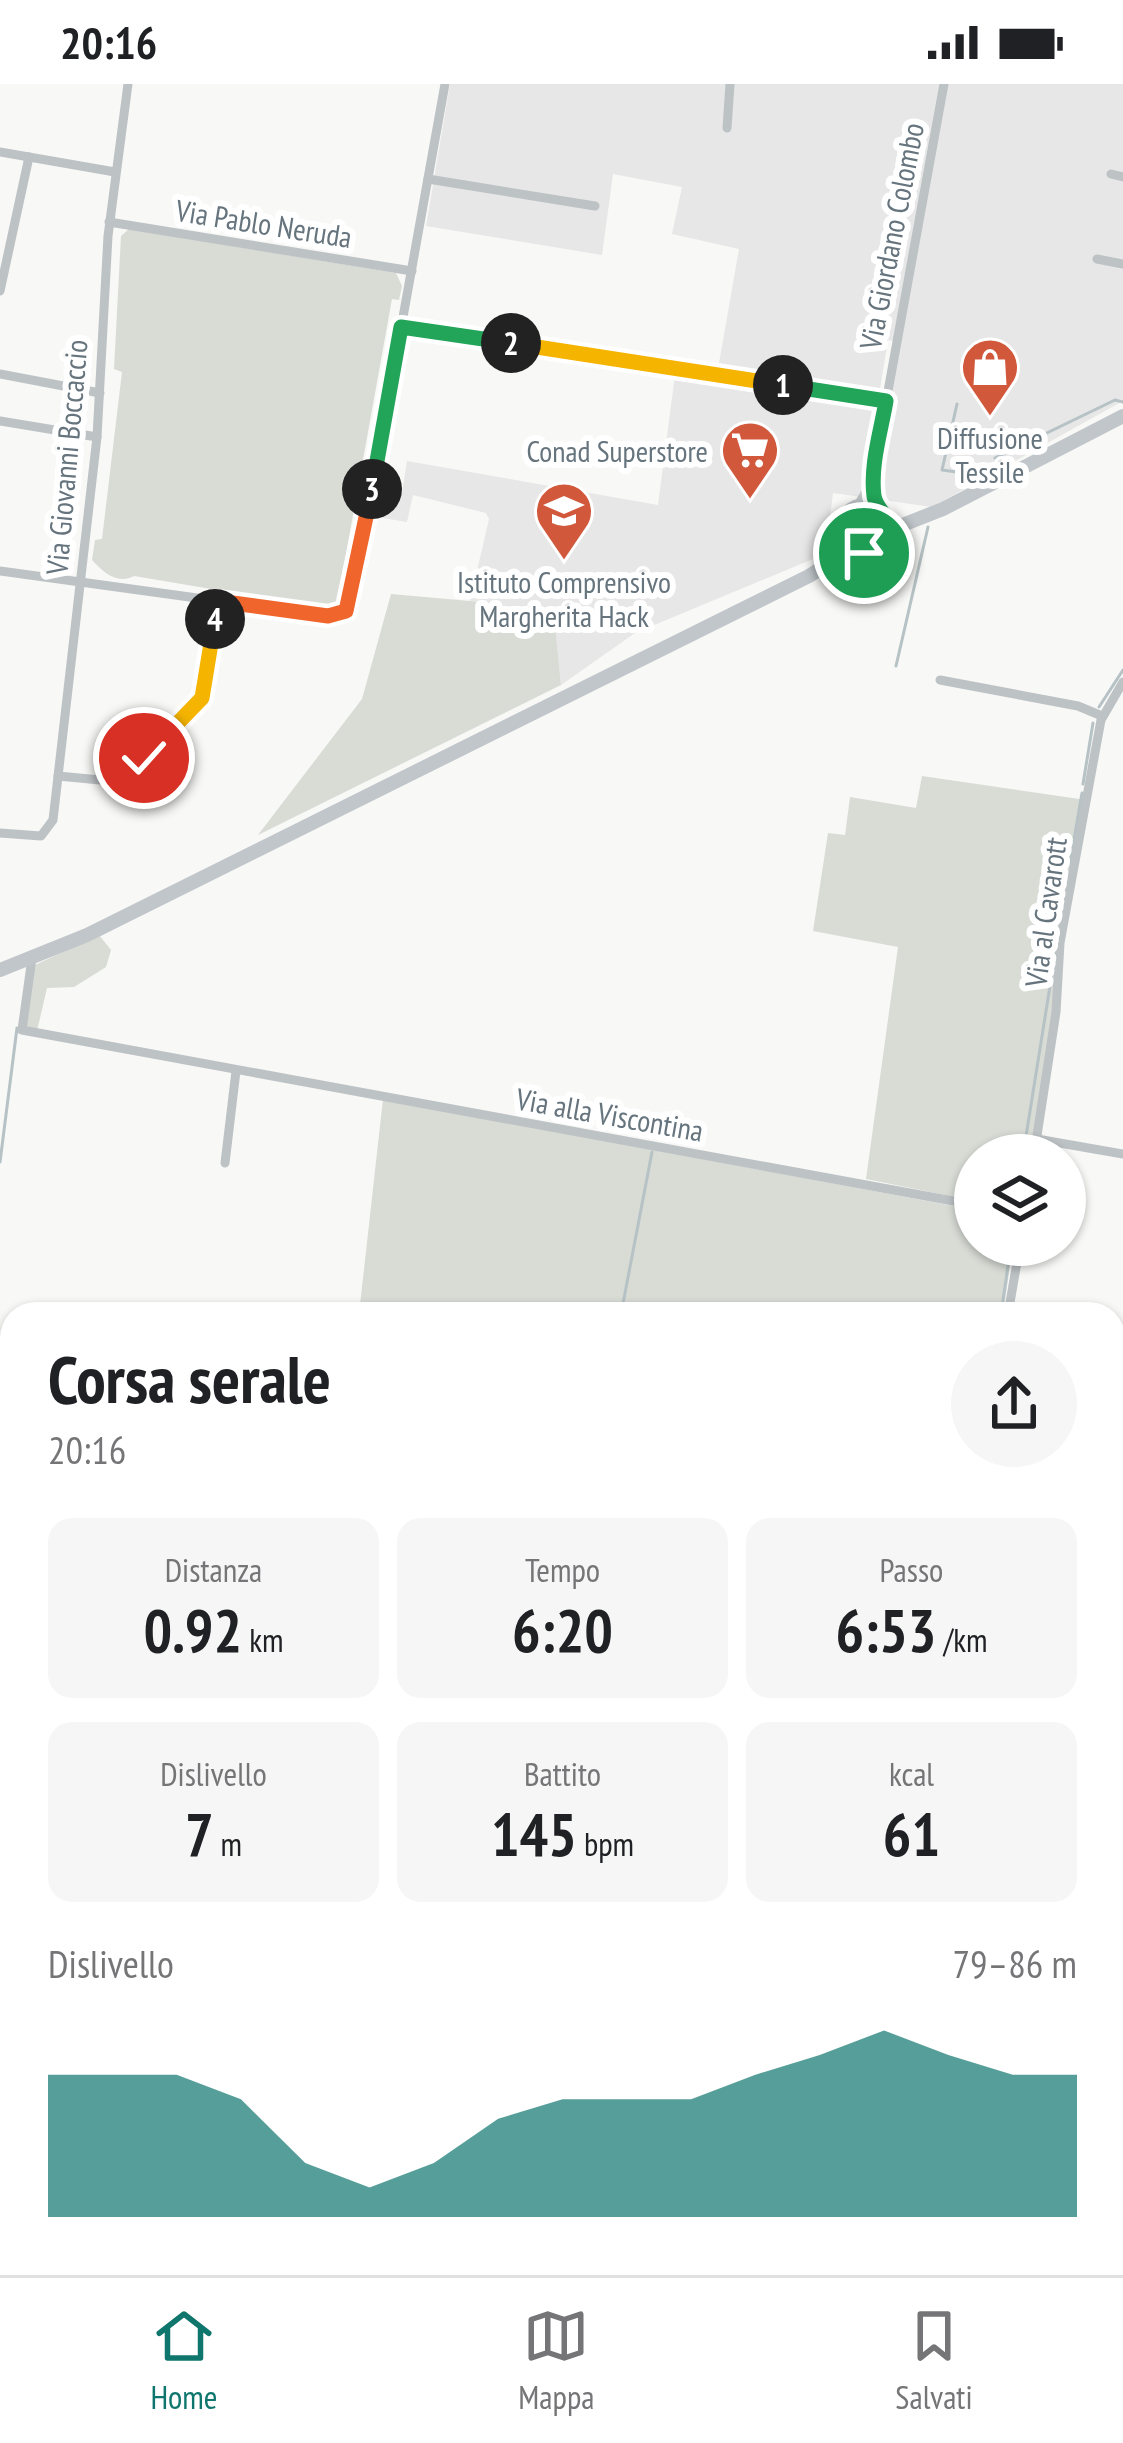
<!DOCTYPE html>
<html lang="it">
<meta charset="utf-8">
<style>
:root{--surface:#fff;--page:#f6f6f6;--text:#202124;--muted:#757577;--line:#e0e0e0;--accent:#0f766e}
body{margin:0;font-family:"PT Sans Narrow",sans-serif;background:var(--page);color:var(--text);height:100vh;display:flex;flex-direction:column;font-size:45px;white-space:nowrap}
*{box-sizing:border-box;margin:0}
p{font-size:39px;color:var(--muted)}
.icon{flex:none;width:66px;height:66px;fill:none;stroke:currentColor;stroke-width:2;stroke-linecap:round;stroke-linejoin:round}
.map{position:relative;flex:1;overflow:hidden}
.drawer{position:absolute;left:0px;top:1218px;width:1125px;height:975px;display:flex;flex-direction:column;background:var(--surface);border-radius:36px 36px 0 0;box-shadow:0 3px 9px #0004}
.drawer>*{flex:none}
.fabs{position:absolute;left:954px;top:1050px;display:grid;gap:24px}
.fabs a{display:grid;place-items:center;width:132px;height:132px;border-radius:50%;background:var(--surface);box-shadow:0 3px 9px #0004;font-size:60px}
.pin{position:absolute;display:grid;place-items:center;width:102px;height:102px;color:#fff;margin:-51px;border:6px solid #fff;border-radius:50%;box-shadow:0 3px 12px #0007}
.km{position:absolute;width:60px;height:60px;margin:-30px;border-radius:50%;background:#222;color:#fff;font-size:33px;line-height:60px;text-align:center}
.round{display:grid;place-items:center;flex:none;width:126px;height:126px;border-radius:63px;background:var(--page)}
.head{display:flex;align-items:center;justify-content:space-between;height:204px;padding:0 48px}
h1{font-size:66px;font-weight:800;line-height:90px}
.metrics{display:grid;grid-template-columns:repeat(3,1fr);gap:18px;height:204px;padding:12px 48px}
.metrics div{display:grid;align-content:center;border-radius:24px;background:var(--page);text-align:center}
.metrics b{font-size:60px;font-weight:800}
.metrics small{font-size:33px;font-weight:400}
.metrics p{font-size:33px}
.chart{height:336px;padding:24px 48px}
.chart p{display:flex;justify-content:space-between}
.chart svg{width:100%;height:216px;margin-top:12px;fill:var(--accent);opacity:.7}
.status{display:flex;justify-content:space-between;align-items:center;height:84px;padding:0 60px;background:var(--surface);direction:ltr}
.status svg{height:33px;fill:currentColor}
.tab-bar{display:flex;justify-content:space-around;align-items:center;height:168px;border-top:3px solid var(--line);background:var(--surface);font-size:33px;color:var(--muted)}
.tab-bar a{display:grid;justify-items:center;gap:6px}
.tab-bar .selected{color:var(--accent)}
.map>svg:first-child{display:block}
</style>
<div class="status"><b>20:16</b><svg viewBox="0 0 49 12"><path d="M0 12V9h3v3zM5 12V6h3v6zM10 12V3h3v9zM15 12V0h3v12zM26 1h20v11H26zM47 4h2v5h-2z"/></svg></div>
<div class="map">
<svg width="1123" height="2191" viewBox="0 0 1123 2191">
<rect width="100%" height="100%" fill="#f8f8f6"/>
<polygon fill="#e6e7e6" points="450,0 1123,0 1123,317 932,423 833,409 825,470 635,549 561,601 554,532 470,517 489,435 486,429 413,411 407,438 383,434 386,421 402,409 407,377 658,421 675,291 890,324 900,258 888,256 879,311 718,285 739,165 672,150 682,103 613,90 602,171 426,142"/>
<g fill="#d8dcd5">
<path d="M129,145l267,44 6,13 -3,14 -7,-1 -50,277 8,2 -4,20 -16,11 -196,-33c-17,9 -31,-4 -42,-16l3,-20 7,-1 20,-167 -8,-3 7,-133z"/>
<polygon points="391,510 470,517 554,531 561,601 258,751 362,615"/>
<polygon points="922,692 1086,716 1030,1071 975,1071 975,1117 866,1095 898,863 813,847 828,749 845,751 850,713 916,724"/>
<polygon points="99,851 111,866 106,883 74,903 47,904 37,947 23,945 35,881"/>
<polygon points="383,1015 975,1126 975,1161 1013,1161 1003,1230 359,1230"/>
<polygon points="1123,1706 1123,2174 1113,2174 1113,1708"/>
</g>
<g fill="none" stroke-linecap="round" stroke-linejoin="round">
<g stroke="#b6c2c5" stroke-width="3">
<polyline points="957,320 942,386 964,389"/>
<polyline points="995,374 1115,316 1123,318"/>
<polyline points="973,385 983,380"/>
<polyline points="896,582 928,443"/>
<polyline points="1099,623 1123,586"/>
<polyline points="1083,700 1093,639"/>
<polyline points="1070,779 1082,709"/>
<polyline points="1023,1071 1054,877"/>
<polyline points="0,1078 17,944"/>
<polyline points="621,1230 652,1068"/>
<polyline points="1001,1230 1011,1161"/>
<polyline points="1113,1467 1123,1468"/>
<polyline points="0,2054 12,2053"/>
<polyline points="1113,2083 1123,2083"/>
<polyline points="173,2191 173,2181"/>
<polyline points="595,2191 595,2181"/>
</g>
<g stroke="#bdc2c5" stroke-width="9">
<polyline points="727,44 730,0"/>
<polyline points="0,68 115,88"/>
<polyline points="1111,90 1123,93"/>
<polyline points="428,95 595,122"/>
<polyline points="109,138 412,187"/>
<polyline points="1097,175 1123,180"/>
<polyline points="0,207 29,73"/>
<polyline points="402,243 885,317"/>
<polyline points="0,290 100,309"/>
<polyline points="0,337 97,353"/>
<polyline points="858,421 870,401"/>
<polyline points="877,424 876,373 944,0"/>
<polyline points="0,487 328,532 346,527 365,444 445,0"/>
<polyline points="940,596 1078,622 1102,632"/>
<polyline points="58,692 100,696 144,674 202,614 218,517"/>
<polyline points="0,749 41,752 53,736 97,353 108,152 128,0"/>
<polyline points="32,874 22,946 975,1121"/>
<polyline points="1037,1055 1123,1070"/>
<polyline points="1034,1071 1056,928 1060,859 1101,636 1123,598"/>
<polyline points="225,1079 236,987"/>
<polyline points="1008,1230 1020,1161"/>
<polyline points="1113,1266 1123,1268"/>
<polyline points="1113,1702 1123,1700"/>
<polyline points="722,2181 723,2191"/>
<polyline points="977,2191 979,2181"/>
</g>
<g stroke="#c0c6ca" stroke-width="14">
<circle cx="865" cy="445" r="24"/>
<polyline points="886,455 900,442 943,425 1123,332"/>
<polyline points="0,886 87,851 809,492 837,474 857,468"/>
</g>
</g>
<g fill="none" stroke-linecap="round" stroke-linejoin="round">
<g stroke="#fff" stroke-width="24">
<path id="split-1" d="M783,301l103,16c-5,30 -16,64 -12,95 2,13 15,19 15,33 -1,16 -12,22 -25,24"/>
</g>
<g stroke="#fff" stroke-width="24">
<polyline id="split-2" points="511,259 783,301"/>
</g>
<g stroke="#fff" stroke-width="24">
<polyline id="split-3" points="372,405 401,243 511,259"/>
</g>
<g stroke="#fff" stroke-width="24">
<polyline id="split-4" points="215,535 218,517 328,532 346,527 372,405"/>
</g>
<g stroke="#fff" stroke-width="24">
<polyline id="split-5" points="144,674 202,614 215,535"/>
</g>
<use href="#split-1" stroke="#22a559" stroke-width="15"/>
<use href="#split-2" stroke="#f5b400" stroke-width="15"/>
<use href="#split-3" stroke="#22a559" stroke-width="15"/>
<use href="#split-4" stroke="#f0652b" stroke-width="15"/>
<use href="#split-5" stroke="#f5b400" stroke-width="15"/>
</g>
<defs>
<g id="shop-pin" transform="scale(3)"><path d="M0 17L-7.5 6A9.5 9.5 0 1 1 7.5 6Z" fill="#d2583c" stroke="#fff"/><path d="M-5-2.5h2.3a2.7 3.5 0 0 1 5.4 0H5L5.5 6h-11ZM-1.5-2.5h3a1.5 2.3 0 0 0-3 0Z" fill="#fff"/></g>
<g id="supermarket-pin" transform="scale(3)"><path d="M0 17L-7.5 6A9.5 9.5 0 1 1 7.5 6Z" fill="#d2583c" stroke="#fff"/><path d="M-6-5.5h2.5l.6 2H6L4.5 2H-2.5L-4.4-4H-6ZM-1.5 3.2a1.3 1.3 0 1 0 .1 0ZM3 3.2a1.3 1.3 0 1 0 .1 0Z" fill="#fff"/></g>
<g id="school-pin" transform="scale(3)"><path d="M0 17L-7.5 6A9.5 9.5 0 1 1 7.5 6Z" fill="#d2583c" stroke="#fff"/><path d="M0-5L7-2L0 1L-7-2ZM-4 1L0 2.5L4 1V4Q0 6-4 4Z" fill="#fff"/></g>
</defs>
<g fill-rule="evenodd">
<use href="#shop-pin" x="990" y="283"/>
<use href="#supermarket-pin" x="750" y="366"/>
<use href="#school-pin" x="564" y="427"/>
</g>
<g text-anchor="middle" dominant-baseline="central" stroke-width="12" stroke-linejoin="round" paint-order="stroke">
<g font-size="30" fill="#66747e" stroke="#fff">
<text transform="translate(264 139) rotate(9)">Via Pablo Neruda</text>
<text transform="translate(891 152) rotate(-79)">Via Giordano Colombo</text>
<text transform="translate(66 373) rotate(-85)">Via Giovanni Boccaccio</text>
<text transform="translate(1045 828) rotate(-82)">Via al Cavarott</text>
<text transform="translate(610 1030) rotate(10)">Via alla Viscontina</text>
</g>
<g font-size="30" fill="#66747e" stroke="#fff">
<text x="990" y="353">Diffusione<tspan x="990" dy="34">Tessile</tspan></text>
<text x="708" y="366" text-anchor="end">Conad Superstore</text>
<text x="564" y="497">Istituto Comprensivo<tspan x="564" dy="34">Margherita Hack</tspan></text>
</g>
</g>
</svg>
<div class="fabs">
<a><svg class="icon" aria-label="layers" viewBox="0 0 24 24"><path d="M12 4l9 5-9 5-9-5zM3 14l9 5 9-5"/></svg></a>
</div>
<div class="pin" style="left:864px;top:469px;background:#1e9e55"><svg class="icon" aria-label="arrive" viewBox="0 0 24 24"><path d="M6 21V4h12l-3 4 3 4H6"/></svg></div>
<div class="pin" style="left:144px;top:674px;background:#d93025"><svg class="icon" aria-label="check" viewBox="0 0 24 24"><path d="M5 12l5 5 9-10"/></svg></div>
<b class="km" style="left:783px;top:301px">1</b>
<b class="km" style="left:511px;top:259px">2</b>
<b class="km" style="left:372px;top:405px">3</b>
<b class="km" style="left:215px;top:535px">4</b>
<section class="drawer">
<div class="head"><div><h1>Corsa serale</h1><p>20:16</p></div><a class="round"><svg class="icon" aria-label="share" viewBox="0 0 24 24"><path d="M12 15V3M7 8l5-5 5 5M5 13v7h14v-7"/></svg></a></div>
<div class="metrics">
<div><p>Distanza</p><b>0.92<small> km</small></b></div>
<div><p>Tempo</p><b>6:20</b></div>
<div><p>Passo</p><b>6:53<small> /km</small></b></div>
</div>
<div class="metrics">
<div><p>Dislivello</p><b>7<small> m</small></b></div>
<div><p>Battito</p><b>145<small> bpm</small></b></div>
<div><p>kcal</p><b>61</b></div>
</div>
<div class="chart"><p><span>Dislivello</span>79–86 m</p>
<svg viewBox="0 0 160 44" preserveAspectRatio="none"><path d="M0 44V15L10 15L20 15L30 20L40 33L50 38L60 33L70 24L80 20L90 20L100 20L110 15L120 11L130 6L140 11L150 15L160 15V44z"/></svg>
</div>
</section>
</div>
<nav class="tab-bar">
<a class="selected"><svg class="icon" aria-label="home" viewBox="0 0 24 24"><path d="M3 11l9-7 9 7M6 9v11h12V9"/></svg>Home</a>
<a><svg class="icon" aria-label="map" viewBox="0 0 24 24"><path d="M3 6l6-2 6 2 6-2v14l-6 2-6-2-6 2zM9 4v14M15 6v14"/></svg>Mappa</a>
<a><svg class="icon" aria-label="saved" viewBox="0 0 24 24"><path d="M7 4h10v16l-5-4-5 4z"/></svg>Salvati</a>
</nav>
